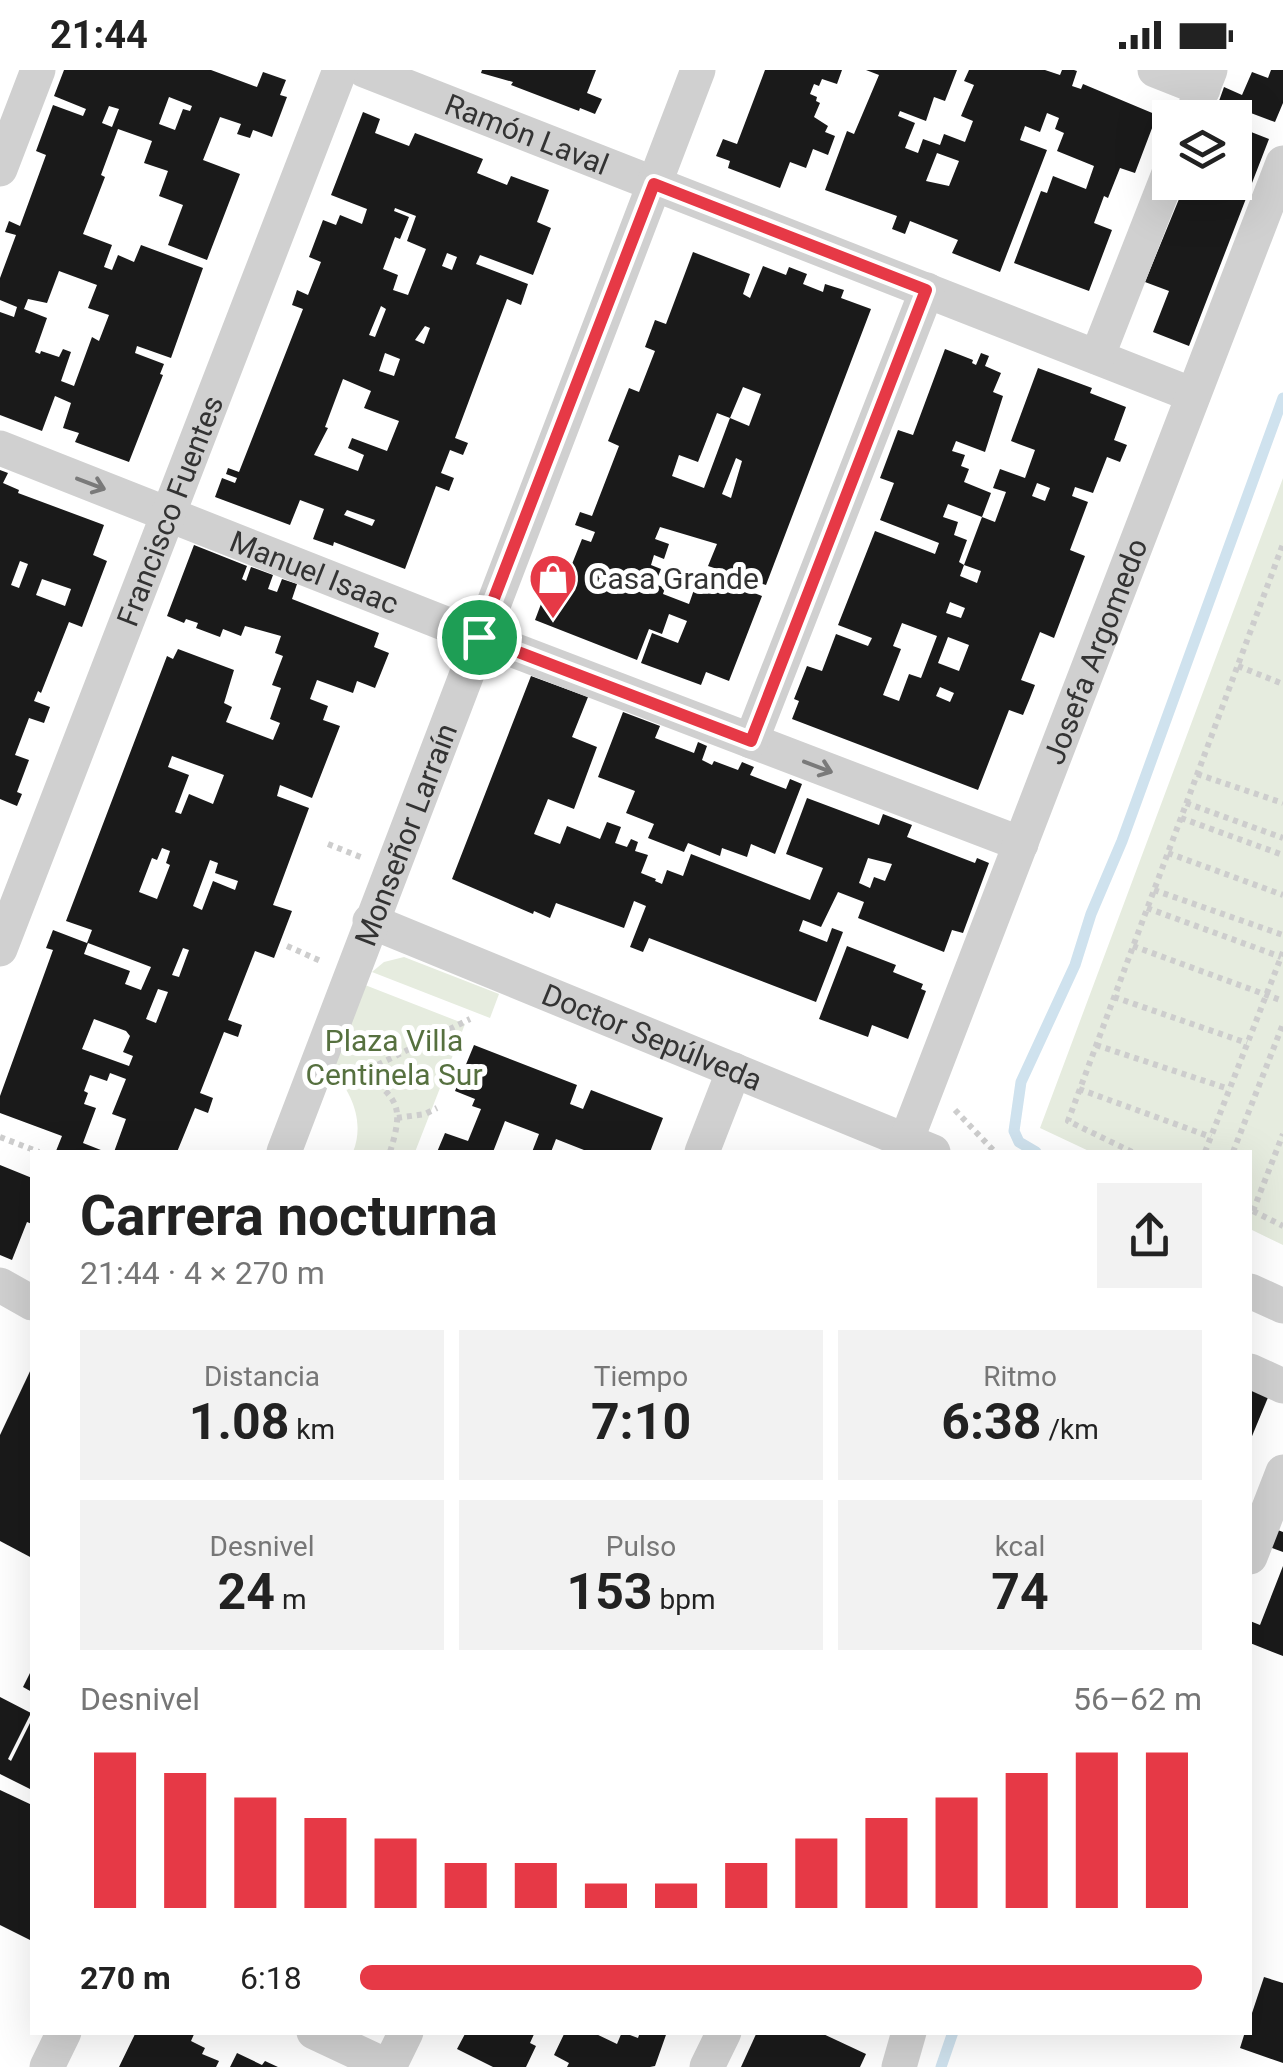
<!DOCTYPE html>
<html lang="es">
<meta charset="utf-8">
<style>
:root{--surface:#fff;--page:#f2f2f2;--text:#222;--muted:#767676;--accent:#e63946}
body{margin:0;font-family:Roboto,sans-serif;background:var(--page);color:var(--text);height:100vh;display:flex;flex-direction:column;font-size:38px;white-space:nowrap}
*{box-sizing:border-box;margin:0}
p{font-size:32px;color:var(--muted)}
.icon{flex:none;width:55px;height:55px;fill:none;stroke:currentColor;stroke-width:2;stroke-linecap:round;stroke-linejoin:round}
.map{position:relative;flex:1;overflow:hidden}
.panel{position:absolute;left:30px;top:1080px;width:1222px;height:885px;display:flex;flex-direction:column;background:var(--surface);border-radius:0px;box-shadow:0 10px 40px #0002}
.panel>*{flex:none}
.fabs{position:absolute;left:1152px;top:30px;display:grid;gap:20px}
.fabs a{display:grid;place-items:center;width:100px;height:100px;border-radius:0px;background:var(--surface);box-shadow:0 10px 40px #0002;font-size:50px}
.pin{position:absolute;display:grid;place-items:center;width:85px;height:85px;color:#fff;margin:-42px;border:5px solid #fff;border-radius:50%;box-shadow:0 2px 10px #0007}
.round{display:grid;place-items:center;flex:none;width:105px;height:105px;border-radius:0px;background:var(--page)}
.summary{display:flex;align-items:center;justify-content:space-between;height:170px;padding:0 50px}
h1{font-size:55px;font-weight:700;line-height:75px}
.figures{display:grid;grid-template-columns:repeat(3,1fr);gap:15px;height:170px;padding:10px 50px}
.figures div{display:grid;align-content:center;border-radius:0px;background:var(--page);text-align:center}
.figures b{font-size:50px;font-weight:700}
.figures small{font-size:28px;font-weight:400}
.figures p{font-size:28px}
.chart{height:280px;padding:20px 50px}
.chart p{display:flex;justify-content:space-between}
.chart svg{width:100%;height:180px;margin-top:10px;stroke:var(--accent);stroke-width:6}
ul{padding:0 50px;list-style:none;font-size:32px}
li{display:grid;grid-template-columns:160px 120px 1fr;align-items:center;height:75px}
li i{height:25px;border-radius:12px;background:var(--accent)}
.status{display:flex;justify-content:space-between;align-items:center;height:70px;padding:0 50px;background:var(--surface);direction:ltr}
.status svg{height:28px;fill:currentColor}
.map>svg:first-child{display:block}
</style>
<div class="status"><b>21:44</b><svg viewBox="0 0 49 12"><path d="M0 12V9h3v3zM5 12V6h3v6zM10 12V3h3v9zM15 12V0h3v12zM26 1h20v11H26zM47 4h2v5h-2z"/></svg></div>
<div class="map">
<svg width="1283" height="1997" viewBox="0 0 1283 1997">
<rect width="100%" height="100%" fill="#fff"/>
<g fill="#e6ecdf">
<polygon points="1283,408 1283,1175 1250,1159 1250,1082 1091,1082 1040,1058"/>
<polygon points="404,887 499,924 490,948 372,902 384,892"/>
<path d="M365,915l100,39 -50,128h-62c12,-30 -1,-60 -22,-83z"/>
</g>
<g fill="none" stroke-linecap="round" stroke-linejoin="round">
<g stroke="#cfe2ee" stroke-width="11">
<polyline points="1036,1082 1019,1072 1014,1061 1021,1012 1075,895 1091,844 1122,771 1283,328"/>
<polyline points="941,1997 953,1962"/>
</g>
</g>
<g fill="#1a1a1a" fill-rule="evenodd">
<path d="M64,0h147l46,17 6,-15 23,8 -6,15 7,2 -15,40 -19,-7 -3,8 -13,-4 4,-10 -21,-7 -17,43 37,14 -33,86 -39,-15 15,-40 -24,-9 9,-25 -24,-8 8,-22 -34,-12 -17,46 4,2 -22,57 29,11 -8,22 8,3 6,-15 16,7 7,-17 62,23 -32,90 -34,-12 -2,7 29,11 -4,10 3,1 -34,87 -54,-20 4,-9 -16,-5 8,-25 -16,-7 -13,35 -42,-16v-103l14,5 3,-10 -17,-7v-22l16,-43 -11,-3 4,-11 11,5 26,-71 -10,-4 17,-46 30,11 3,-7 -32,-13zM169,27l23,9 -2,5 -7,-2 -8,21 -16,-6zM109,36l10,3 -7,18 -10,-4zM59,201l38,14 -9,23 21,7 -10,26 -7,-4 -18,49 -13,-5 10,-29 -8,-3 -4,8 -18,-6 -1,3 -5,-2 12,-34 -23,-9 4,-10 19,4z"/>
<polygon points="482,0 596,0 587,23 602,29 595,44 580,38 579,41 511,15 513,12 481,3"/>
<polygon points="765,0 842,0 837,14 822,9 819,16 814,14 810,24 817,27 816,31 820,33 814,47 828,56 825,62 835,66 828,85 813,79 806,98 790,92 780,118 728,98 730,91 716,86 723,69 737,74"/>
<path d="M866,0h91l-12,31 -11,-4 -8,24 -26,-10 -2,5 17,7 -10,25 13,5 5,-14 17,6 4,-11 21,8 8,-21 -12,-5 13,-31 -10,-4 5,-11h76l15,5 2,-5h12l3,1 -5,15 9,3 2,-5 74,31 -22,58 -15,-5 -12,30 -4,-2 -10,27 18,7 -23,61 -75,-28 27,-72 6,2 6,-17 33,13 8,-23 -37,-15 7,-18 -9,-4 4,-11 -12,-5 -7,19 -15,-6 -5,14 27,10 -47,122 -48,-19 6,-13 -48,-19 -5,13 -13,-5 5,-13 -72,-26 22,-59 7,3 25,-59zM937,83l22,8 -10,25 -23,-5z"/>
<polygon points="1271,0 1283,0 1283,33 1275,52 1219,31 1224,17 1242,25 1252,2 1268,8"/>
<path d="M363,42l17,7 -5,14 34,13 6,-13 68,26 -6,14 30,12 4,-9 38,14 -12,32 14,6 -18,47 -53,-20 -4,9 52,20 -7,21 -14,-6 -52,139 13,5 -5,12 -13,-5 -9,23 13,5 -5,13 -13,-5 -31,83 -71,-27 -1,4 -20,-7 11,-30 -24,-9 -10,25 -75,-28 7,-19 13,5 2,-5 -11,-4 2,-6 11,4 64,-163 -11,-4 5,-15 11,5 13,-33 -12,-5 14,-37 13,5 4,-10 22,9 5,-15 -36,-14zM395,138l21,8 -9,25 19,8 -18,46 -15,-5 5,-15 -15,-6 12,-32 5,2 9,-22 -15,-6zM447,183l10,4 -5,13 -10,-4zM381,236l5,3 -11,28 -6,-2zM425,256l5,2 -6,16 -9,-4zM385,283l15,6 -6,17 -15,-5zM343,309l28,12 -7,17 35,13 -12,30 -35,-13 -4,10 16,7 -6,16 -44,-16 14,-27 -3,-1zM347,440l28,10 -3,6 -28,-11z"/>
<polygon points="1246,60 1269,69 1189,276 1153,262 1169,221 1145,212 1186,112 1235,112 1235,81 1238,82"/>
<path d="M693,182l57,22 -7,20 7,4 13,-32 23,9 3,-8 18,7 -4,10 20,8 2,-8 19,6 -3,8 30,11 -105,276 -58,-19 9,-22 -57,-17 -5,12 14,5 -5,15 -10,-4 -3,10 10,4 -6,15 10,4 -2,6 26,10 8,-23 23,8 3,-8 39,15 -33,85 -23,-9 -5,13 -60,-22 11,-30 26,10 9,-22 -18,-7 -7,20 -13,-5 -12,31 -102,-40 6,-16 13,5 28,-70 9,3 4,-10 -20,-7 5,-13 12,4 27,-70 -11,-5 21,-53 10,4 16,-41 -10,-4 10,-27 11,4zM743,317l18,7 -12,32 -19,-8 -26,70 -32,-12 7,-21 19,7 19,-49 13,5zM736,388l6,3 -11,37 -9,-4z"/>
<path d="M945,279l28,11 -1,3 4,2 5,-12 8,3 -4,10 16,7 -8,19 10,4 -18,56 -29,-11 -4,10 13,4 -4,11 8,3 -5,13 27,11 -9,24 -34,-13 -5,13 15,5 -4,13 13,5 -8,22 5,3 18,-48 13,5 11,-30 -13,-4 7,-19 25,9 10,-28 -24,-9 27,-73 54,20 -2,5 36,14 -12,33 13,5 -7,17 -13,-5 -14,36 -18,-6 -3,9 16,6 -18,48 15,6 -31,82 -14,-6 -19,48 14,5 -5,13 -7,17 -14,-5 -31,80 -186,-71 7,-18 -5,-2 13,-33 15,5 14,-37 32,12 4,-8 -34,-13 37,-94 60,23 4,-11 -59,-23 14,-37 -14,-5 18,-48 15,5zM1037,413l13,5 -5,13 -13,-5zM964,495l17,6 -4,12 -17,-7zM950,532l15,6 -4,10 -15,-5zM902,553l35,13 -16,42 -12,-4 -10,27 -16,-6 18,-46 -8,-3zM948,567l21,8 -10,26 -21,-8zM940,617l14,6 -4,9 -14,-6z"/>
<path d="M0,400l8,3 -5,10 16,7 -1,3 86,32 -11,30 14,6 -25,66 -13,-5 -28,71 -3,-2 -4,10 16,6 -6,16 -15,-5 -14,37 14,5 -12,32 5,2 -5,12 -17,-7zM20,491l8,3 -9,24 -8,-3zM42,509l29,10 -6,17 -29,-11z"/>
<path d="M194,475l53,21 -5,13 4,2 5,-14 22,8 -5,14 9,3 5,-13 15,5 -5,15 87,34 -5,14 15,6 -14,35 -18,-7 -4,12 -36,-13 -7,19 18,7 -5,14 17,6 -28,72 -32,-13 -3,11 32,12 -36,97 19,6 -18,47 -19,-7 -27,69 14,5 -4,12 -14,-5 -24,61 13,5 -5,15 -13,-5 -18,44h-63l12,-33 -14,-5 14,-35 -16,-6 -3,8 -17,-6 -6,16 4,2 -4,11 12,4 -13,35 23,9h-45l-5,-1 6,-15 -62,-23v-17l53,-146 -7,-2 7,-18 34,13 5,-13 -26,-9 101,-265 6,3 5,-10 56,21 -10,33 8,4 -6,15 47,18 7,-17 -10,-4 11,-31 -9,-3 11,-29 -8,-3 6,-17 -36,-10 -4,10 -18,-7 -3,8 -24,-9 2,-5 -12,-4 -2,4 -17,-7zM172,686l52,19 -11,29 -24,-10 -8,20 -6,-2 14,-37 -21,-8zM162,778l8,3 -4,12 4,2 -13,34 -18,-7 13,-34 5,2zM210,790l8,3 -3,10 23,8 -3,9 -22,-9 -11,29 -9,-4zM88,873l63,24 -10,23 -16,-6 5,-13 -46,-17zM183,878l6,2 -10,27 -7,-2zM158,919l10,3 -12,31 -10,-4zM94,949l32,12 4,5 -7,16 10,4 -4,10 -47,-17z"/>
<path d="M531,606l57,21 -16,40 25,10 -23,62 -26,-10 -14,35 26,10 7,-18 33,13 7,-17 14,5 -6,16 12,4 4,-8 7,3 -3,9 13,4 -7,18 15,6 -1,2 7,3 5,-14 16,6 8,-22 119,46 13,-32 -37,-14 21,-56 72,27 4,-11 29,11 -5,12 68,26 2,-5 12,5 -26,70 -11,-3 -8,22 -86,-34 6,-16 -26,-10 -17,35 -18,-7 -4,11 28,11 5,-14 11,4 -27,70 -167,-64 -6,14 -13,-5 16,-41 -12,-5 -10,27 -68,-25 -6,15 -16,-7 -1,3 -81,-35zM868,788l24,6 -7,17 -11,-4 -4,11 -11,-5z"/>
<polygon points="623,642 660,656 655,668 694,683 698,672 707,676 702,690 712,695 714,691 738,700 742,692 754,697 750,705 786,719 790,709 802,714 775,784 751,774 747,787 722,778 720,786 688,773 684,782 648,768 654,754 626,743 635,721 598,707"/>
<polygon points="847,876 896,895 893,902 923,914 921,919 926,921 908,969 872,955 868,967 819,949"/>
<polygon points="474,975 577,1015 570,1034 583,1039 591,1020 663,1048 650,1082 589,1082 556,1069 551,1082 532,1082 539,1064 505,1051 493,1082 437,1082 445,1063 468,1071 481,1039 472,1036 475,1029 455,1021"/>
<polygon points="0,1095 32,1108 32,1154 27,1152 12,1190 0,1185"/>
<polygon points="32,1297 32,1488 0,1471 0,1365"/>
<polygon points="1250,1317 1269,1325 1250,1371"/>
<polygon points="1275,1459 1283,1462 1283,1482 1269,1477"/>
<polygon points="1283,1496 1283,1586 1250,1573 1250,1551 1260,1555"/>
<polygon points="32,1599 32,1622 23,1617"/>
<polygon points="0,1627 31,1643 8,1689 11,1691 32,1649 32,1720 0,1704"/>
<polygon points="0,1720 32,1735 32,1871 0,1855"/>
<polygon points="1264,1907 1283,1913 1283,1993 1240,1978 1245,1962 1250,1962 1250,1949"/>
<polygon points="136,1962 195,1962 191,1971 205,1978 202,1984 219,1991 216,1997 119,1997"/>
<polygon points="466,1962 535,1962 530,1973 536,1976 526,1997 493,1997 457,1979"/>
<polygon points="565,1962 592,1962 617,1974 622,1962 638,1968 640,1962 667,1962 655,1996 650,1997 567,1997 569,1993 554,1985"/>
<polygon points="757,1962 819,1962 866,1984 860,1997 741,1997"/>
<polygon points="237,1983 262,1995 265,1991 278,1997 230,1997"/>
</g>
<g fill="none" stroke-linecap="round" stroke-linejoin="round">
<g stroke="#cdcdcd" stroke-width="6" stroke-dasharray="5 5" stroke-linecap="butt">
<polyline points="1238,596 1283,614"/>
<polyline points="1197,704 1283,733"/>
<polyline points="1186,733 1283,768"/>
<polyline points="1181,748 1283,785"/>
<polyline points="328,774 363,788"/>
<polyline points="1168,783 1283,825"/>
<polyline points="1154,820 1283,865"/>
<polyline points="1147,838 1281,887"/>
<polyline points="287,876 323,892"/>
<polyline points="1133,876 1283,931"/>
<polyline points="1114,927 1247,973"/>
<polyline points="1096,975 1229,1019"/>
<path d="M362,1002c37,27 42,35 28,80"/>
<polyline points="351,1008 470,949"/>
<polyline points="1079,1019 1211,1067"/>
<polyline points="955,1040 995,1082"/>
<polyline points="397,1048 425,1044 437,1038"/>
<polyline points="0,1067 39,1082"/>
<polyline points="1132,1082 1068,1051 1283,474"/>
<polyline points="1205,1082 1283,882"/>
<polyline points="1233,1082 1283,954"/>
<polyline points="1253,1141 1283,1064"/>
<polyline points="1253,1141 1283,1156"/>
</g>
<g stroke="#d0d0d0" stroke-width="35">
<path id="s1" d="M364,0l829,325"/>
<polyline points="1155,0 1203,19"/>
<polyline points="1191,48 1210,0"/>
<polyline points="0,99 38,0"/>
<polyline points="1097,287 1170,101"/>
<path id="s2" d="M0,378l479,189 542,207"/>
<polyline points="751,671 927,220"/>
<path id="s3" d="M370,851l563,231"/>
<path id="s4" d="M0,879l340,-879"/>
<path id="s5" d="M906,1071l377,-978"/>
<path id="s6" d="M284,1082l414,-1082"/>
<polyline points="702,1082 734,1000"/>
<polyline points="0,1215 32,1233"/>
<polyline points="1250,1221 1283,1236"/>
<polyline points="1250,1301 1283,1316"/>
<polyline points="1250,1487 1283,1402"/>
<polyline points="314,1962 389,1997 406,1962"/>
<polyline points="47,1997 64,1962"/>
<polyline points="707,1997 724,1962"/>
<polyline points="899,1997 909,1962"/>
</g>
</g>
<defs><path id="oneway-shaft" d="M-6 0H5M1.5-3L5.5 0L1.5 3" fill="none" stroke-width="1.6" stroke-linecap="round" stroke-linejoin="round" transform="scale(2.5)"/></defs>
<g stroke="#7a7a7a">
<use href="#oneway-shaft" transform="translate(91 414) rotate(21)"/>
<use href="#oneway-shaft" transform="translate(818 697) rotate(21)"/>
</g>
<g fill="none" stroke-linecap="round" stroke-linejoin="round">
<g stroke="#fff" stroke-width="20">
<polygon id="route" points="654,114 926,220 751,671 479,567"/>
</g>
<use href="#route" stroke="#e63946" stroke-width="12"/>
</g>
<defs>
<g id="shop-pin" transform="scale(2.5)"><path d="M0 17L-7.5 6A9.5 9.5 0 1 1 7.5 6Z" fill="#e63946" stroke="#fff"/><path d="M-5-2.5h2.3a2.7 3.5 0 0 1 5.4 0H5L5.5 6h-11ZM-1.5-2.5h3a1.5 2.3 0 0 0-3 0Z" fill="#fff"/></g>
</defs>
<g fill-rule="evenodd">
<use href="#shop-pin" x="553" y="508"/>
</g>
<g text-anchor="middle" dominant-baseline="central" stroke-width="10" stroke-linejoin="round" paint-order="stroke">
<g font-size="30" fill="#333" stroke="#fff">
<text stroke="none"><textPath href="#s1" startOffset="175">Ramón Laval</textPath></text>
<text stroke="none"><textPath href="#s4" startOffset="470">Francisco Fuentes</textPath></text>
<text stroke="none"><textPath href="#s2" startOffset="338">Manuel Isaac</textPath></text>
<text stroke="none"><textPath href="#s5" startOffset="525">Josefa Argomedo</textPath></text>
<text stroke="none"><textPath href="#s6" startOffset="340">Monseñor Larraín</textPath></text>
<text stroke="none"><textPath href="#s3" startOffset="305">Doctor Sepúlveda</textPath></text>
</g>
<g font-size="30" fill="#333" stroke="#fff" text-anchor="start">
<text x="588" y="508">Casa Grande</text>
</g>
<g font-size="30" fill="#56703f" stroke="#fff">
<text x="394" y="970">Plaza Villa<tspan x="394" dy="34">Centinela Sur</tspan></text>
</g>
</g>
</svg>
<div class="fabs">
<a><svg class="icon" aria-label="layers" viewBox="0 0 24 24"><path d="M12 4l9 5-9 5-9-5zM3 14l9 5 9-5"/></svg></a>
</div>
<div class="pin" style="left:479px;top:567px;background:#1e9e55"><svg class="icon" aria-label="arrive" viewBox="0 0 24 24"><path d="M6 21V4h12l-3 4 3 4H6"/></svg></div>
<section class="panel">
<div class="summary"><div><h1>Carrera nocturna</h1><p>21:44 · 4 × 270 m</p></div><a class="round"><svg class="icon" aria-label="share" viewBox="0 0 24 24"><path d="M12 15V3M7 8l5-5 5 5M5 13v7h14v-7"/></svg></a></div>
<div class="figures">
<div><p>Distancia</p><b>1.08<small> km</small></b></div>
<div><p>Tiempo</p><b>7:10</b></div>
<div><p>Ritmo</p><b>6:38<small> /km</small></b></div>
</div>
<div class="figures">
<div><p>Desnivel</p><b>24<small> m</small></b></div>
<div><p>Pulso</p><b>153<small> bpm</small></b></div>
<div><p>kcal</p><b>74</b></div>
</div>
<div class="chart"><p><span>Desnivel</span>56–62 m</p>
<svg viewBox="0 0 160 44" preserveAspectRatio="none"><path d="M5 44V6M15 44V11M25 44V17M35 44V22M45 44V27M55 44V33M65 44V33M75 44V38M85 44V38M95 44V33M105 44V27M115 44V22M125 44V17M135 44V11M145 44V6M155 44V6"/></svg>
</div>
<ul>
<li><b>270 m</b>6:18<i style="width:100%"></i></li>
</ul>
</section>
</div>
